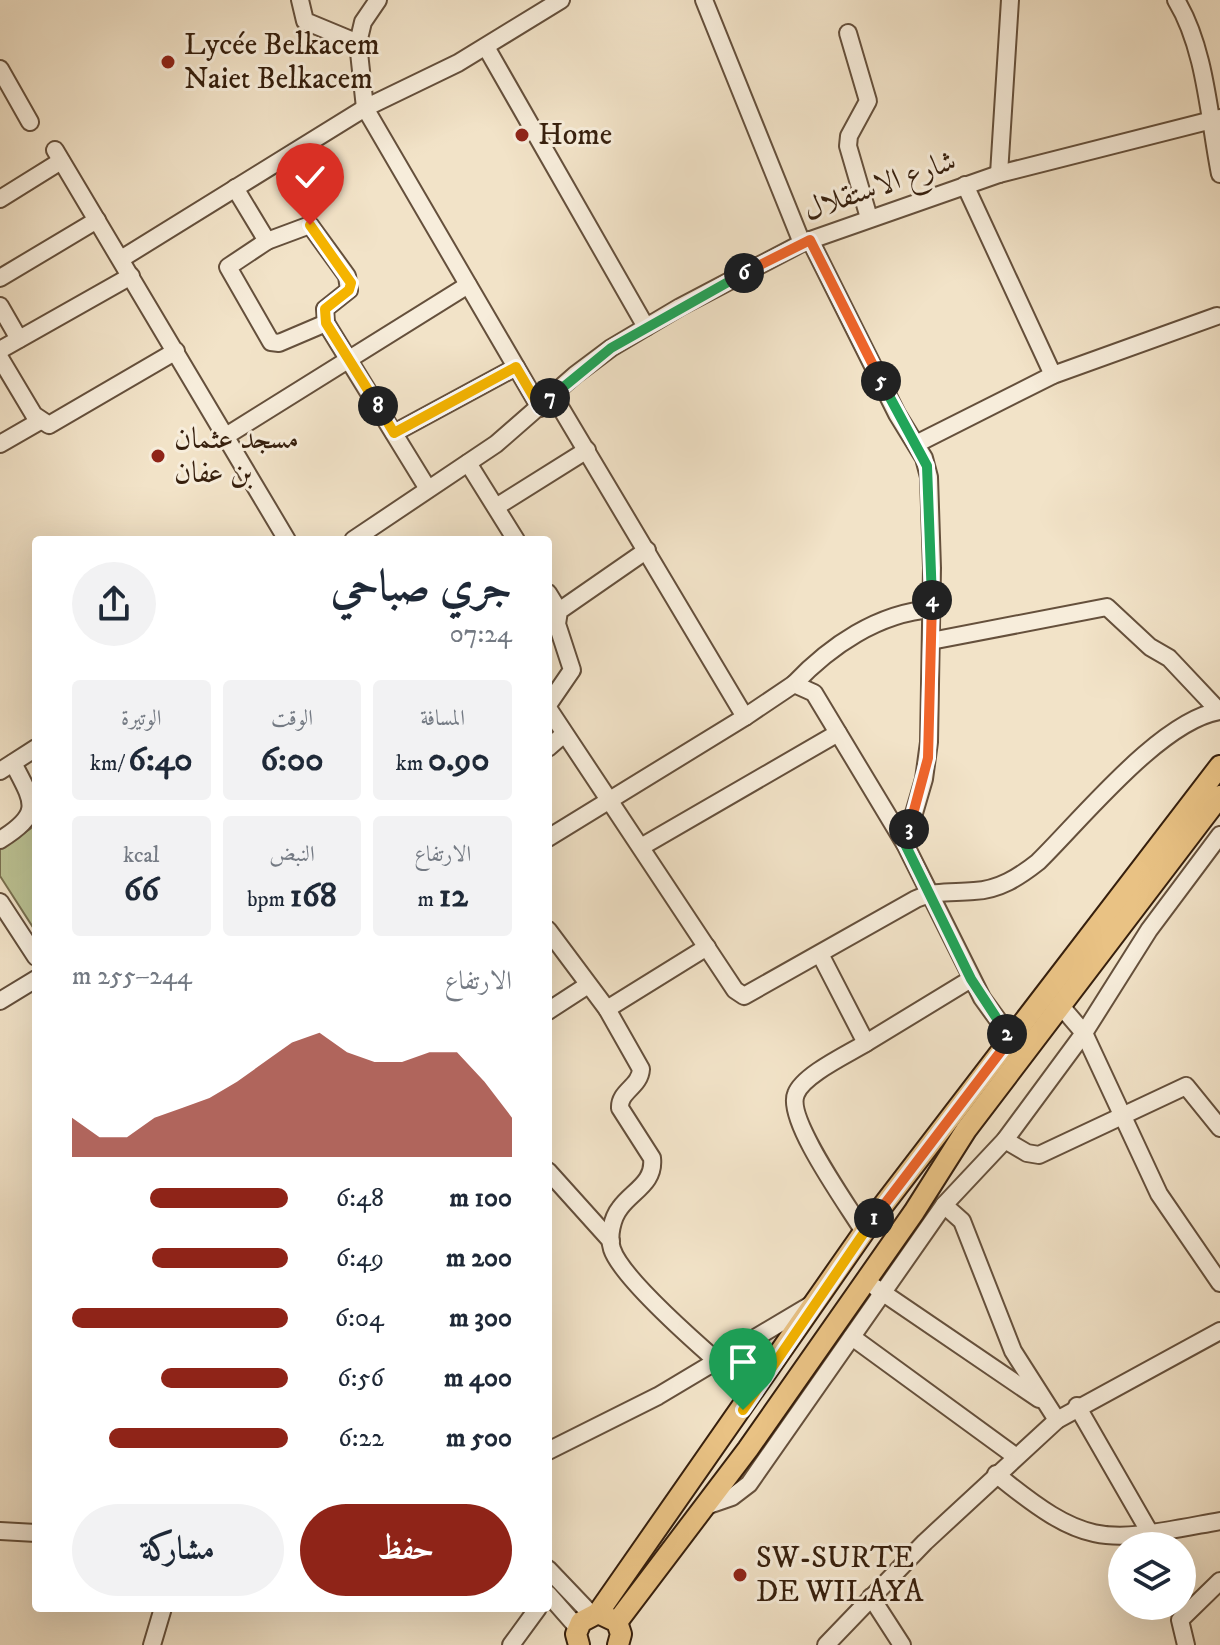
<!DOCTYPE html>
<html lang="ar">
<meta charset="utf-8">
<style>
:root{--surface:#fff;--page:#f2f2f3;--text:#1f2937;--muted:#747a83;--accent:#8f2418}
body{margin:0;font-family:"IM FELL DW Pica",Amiri,serif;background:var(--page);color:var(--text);direction:rtl;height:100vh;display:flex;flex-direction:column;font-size:30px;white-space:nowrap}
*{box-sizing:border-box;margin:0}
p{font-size:26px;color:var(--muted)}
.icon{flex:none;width:44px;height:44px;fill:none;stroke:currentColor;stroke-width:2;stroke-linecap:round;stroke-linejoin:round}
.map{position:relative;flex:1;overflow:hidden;direction:ltr}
.sheet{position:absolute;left:32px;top:536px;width:520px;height:1076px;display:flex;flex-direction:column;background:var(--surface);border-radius:8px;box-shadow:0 8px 32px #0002;direction:rtl}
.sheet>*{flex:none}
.tools{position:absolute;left:1108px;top:1532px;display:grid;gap:16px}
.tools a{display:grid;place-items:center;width:88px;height:88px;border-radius:50%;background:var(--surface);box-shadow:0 8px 32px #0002;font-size:40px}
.pin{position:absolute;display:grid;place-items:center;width:68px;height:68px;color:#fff;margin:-82px -34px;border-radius:50% 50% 50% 0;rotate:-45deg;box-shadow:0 0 8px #0007}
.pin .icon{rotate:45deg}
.km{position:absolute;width:40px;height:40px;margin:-20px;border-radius:50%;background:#222;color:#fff;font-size:22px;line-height:40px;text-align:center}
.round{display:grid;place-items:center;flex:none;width:84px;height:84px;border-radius:42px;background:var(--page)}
.headline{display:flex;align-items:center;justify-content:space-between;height:136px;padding:0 40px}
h1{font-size:44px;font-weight:700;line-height:60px}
.stats{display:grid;grid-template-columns:repeat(3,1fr);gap:12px;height:136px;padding:8px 40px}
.stats div{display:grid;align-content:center;border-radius:8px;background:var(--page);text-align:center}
.stats b{font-size:34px;font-weight:700}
.stats small{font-size:22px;font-weight:400}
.stats p{font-size:22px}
.chart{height:224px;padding:16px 40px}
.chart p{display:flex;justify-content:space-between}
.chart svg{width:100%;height:144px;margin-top:8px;fill:var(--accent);opacity:.7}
.action{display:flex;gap:16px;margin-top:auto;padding:16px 40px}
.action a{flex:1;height:92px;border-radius:48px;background:var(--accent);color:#fff;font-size:32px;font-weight:700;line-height:92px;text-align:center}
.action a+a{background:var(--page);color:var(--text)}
ul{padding:0 40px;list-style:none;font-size:26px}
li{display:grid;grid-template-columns:128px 96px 1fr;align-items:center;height:60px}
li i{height:20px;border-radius:10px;background:var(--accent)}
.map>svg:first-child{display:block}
</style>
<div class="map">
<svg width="1220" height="1645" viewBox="0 0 1220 1645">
<rect width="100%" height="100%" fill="#f2e3c8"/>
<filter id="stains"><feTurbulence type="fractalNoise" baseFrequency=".0025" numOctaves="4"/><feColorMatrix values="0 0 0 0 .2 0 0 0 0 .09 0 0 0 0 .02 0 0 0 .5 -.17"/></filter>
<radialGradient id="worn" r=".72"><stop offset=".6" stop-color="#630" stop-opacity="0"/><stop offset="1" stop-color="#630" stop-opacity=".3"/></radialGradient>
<polygon fill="#bdc394" stroke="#7a7150" stroke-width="2" points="36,825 36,932 0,876 0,849"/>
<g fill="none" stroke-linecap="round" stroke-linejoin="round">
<g stroke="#65503c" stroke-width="20">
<g id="minor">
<polyline points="300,0 305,21 358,43"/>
<polyline points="378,0 363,22 358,43 365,108 458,63 561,0"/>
<polyline points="704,0 802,243"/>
<path d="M1176,0c30,49 33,119 44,174"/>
<polyline points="848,33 868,101 849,136 848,146 869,218"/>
<polyline points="486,47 646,327"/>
<polyline points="0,69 30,122"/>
<polyline points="55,150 287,540"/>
<polyline points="999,174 1010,0"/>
<polyline points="965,185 1053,375"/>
<polyline points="235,188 267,241 310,225 347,276 349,290 325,309 326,323 428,489"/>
<polyline points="0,199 61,161"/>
<polyline points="810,240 897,414 924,458 929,477 932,568 929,742 924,779 905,844"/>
<polyline points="267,241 228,267 271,342 279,343 326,323"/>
<polyline points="121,259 365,108 540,408"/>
<polyline points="0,278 97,220"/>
<polyline points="0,306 19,339"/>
<polyline points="0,350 131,276"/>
<polyline points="0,358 34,415 49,425 176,351"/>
<polyline points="553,395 745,717 794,684 814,693 905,844 982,998 1011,1038"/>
<polyline points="394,433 516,367"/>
<polyline points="226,436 468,285"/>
<polyline points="0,444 40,421"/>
<polyline points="916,444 1053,375 1217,316"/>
<polyline points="468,463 516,540"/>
<polyline points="496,507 587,450"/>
<polyline points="353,540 496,444 575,375 611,348 680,307 802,243 999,174 1220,118"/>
<polyline points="548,593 559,611"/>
<polyline points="931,641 1107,607 1150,647 1169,658 1219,711"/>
<path d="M794,684c36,-38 84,-71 138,-75"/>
<polyline points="548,705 572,670 557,624 559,611 647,550"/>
<path d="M548,708l187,282 9,6 172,-97c20,-9 36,-6 58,-8 25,-1 45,-14 64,-29 43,-42 123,-142 182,-151"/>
<polyline points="548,748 564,734"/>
<polyline points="0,771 36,748"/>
<polyline points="548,838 745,717"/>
<path d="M0,840c43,-27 34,-37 13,-77"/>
<polyline points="641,847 838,733"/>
<polyline points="0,902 36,957"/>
<path d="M548,930l59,79 34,60c-1,18 -22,22 -21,39l32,50c3,25 -20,33 -32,50 -8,10 -12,29 -8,41 9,28 82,92 106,113"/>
<path d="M820,954l46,89c-18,11 -63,32 -70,51 -11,25 53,113 68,138"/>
<polyline points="0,1001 36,979"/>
<polyline points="1060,1005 1084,1033 1159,1194 1220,1283"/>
<polyline points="607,1009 707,947"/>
<polyline points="548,1011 588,985"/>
<polyline points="866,1043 971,979"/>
<polyline points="1005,1140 1027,1153 1039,1155 1186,1086 1220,1128"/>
<polyline points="548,1171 611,1241"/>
<polyline points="944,1205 962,1221 1013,1351 1057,1420"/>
<polyline points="876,1288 1039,1399"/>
<polyline points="852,1337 1015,1456"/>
<polyline points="1077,1406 1150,1533"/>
<polyline points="548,1451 658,1396 812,1304"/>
<path d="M996,1474c94,77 109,68 224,47"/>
<polyline points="706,1506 732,1497 749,1484 944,1205 1005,1140 1084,1033 1149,930 1220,835"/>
<polyline points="0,1531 36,1533"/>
<polyline points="548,1569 591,1614"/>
<polyline points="548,1594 577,1627"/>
<polyline points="871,1597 902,1645"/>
<polyline points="152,1645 163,1608"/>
<polyline points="511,1645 538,1608"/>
<polyline points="826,1645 925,1542 1057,1420 1220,1331"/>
<polyline points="1186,1645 1180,1620 1220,1581"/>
</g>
</g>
<g stroke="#361f0d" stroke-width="24">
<g id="major">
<polyline points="598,1613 875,1216 1220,766"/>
<polyline points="617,1622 748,1449 914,1212 966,1130 1220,796"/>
<polyline points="579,1645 576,1634 581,1622 598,1613 617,1622 621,1634 618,1645"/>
</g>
</g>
<use href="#minor" stroke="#f7eddb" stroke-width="16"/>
<use href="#major" stroke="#e9c284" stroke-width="20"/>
</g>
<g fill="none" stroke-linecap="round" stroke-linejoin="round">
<g stroke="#fff" stroke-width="16">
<polyline id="split-1" points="743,1410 874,1218"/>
</g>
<g stroke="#fff" stroke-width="16">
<polyline id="split-2" points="874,1218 1011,1038 1007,1034"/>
</g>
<g stroke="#fff" stroke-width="16">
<polyline id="split-3" points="909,829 905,844 971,979 1007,1034"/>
</g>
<g stroke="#fff" stroke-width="16">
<polyline id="split-4" points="909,829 928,758 932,600"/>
</g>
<g stroke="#fff" stroke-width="16">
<polyline id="split-5" points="881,381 927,466 932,600"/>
</g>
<g stroke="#fff" stroke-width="16">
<polyline id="split-6" points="744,273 810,240 881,381"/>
</g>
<g stroke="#fff" stroke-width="16">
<polyline id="split-7" points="550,398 611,348 744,273"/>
</g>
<g stroke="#fff" stroke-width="16">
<polyline id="split-8" points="378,406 394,433 516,367 540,408 550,398"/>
</g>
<g stroke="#fff" stroke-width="16">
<polyline id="split-9" points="310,225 351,283 349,290 325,309 326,323 378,406"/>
</g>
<use href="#split-1" stroke="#f5b400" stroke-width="10"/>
<use href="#split-2" stroke="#f0652b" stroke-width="10"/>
<use href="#split-3" stroke="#22a559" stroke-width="10"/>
<use href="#split-4" stroke="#f0652b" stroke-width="10"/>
<use href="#split-5" stroke="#22a559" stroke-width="10"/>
<use href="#split-6" stroke="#f0652b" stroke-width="10"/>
<use href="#split-7" stroke="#22a559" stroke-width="10"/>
<use href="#split-8" stroke="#f5b400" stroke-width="10"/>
<use href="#split-9" stroke="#f5b400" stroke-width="10"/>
</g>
<g fill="#8f2418" stroke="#f7eddb" stroke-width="3">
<circle cx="168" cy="62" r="8"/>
<circle cx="522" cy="135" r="8"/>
<circle cx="158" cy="456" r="8"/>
<circle cx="740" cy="1575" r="8"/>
</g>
<g text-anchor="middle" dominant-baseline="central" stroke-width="6" stroke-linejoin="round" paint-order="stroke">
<g font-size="30" fill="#361f0d" stroke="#f7eddb" text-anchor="start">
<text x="184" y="45">Lycée Belkacem<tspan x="184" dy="34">Naiet Belkacem</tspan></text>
<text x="538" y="135">Home</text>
<text x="174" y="439">مسجد عثمان<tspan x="174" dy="34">بن عفان</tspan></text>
<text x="756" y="1558">SW-SURTE<tspan x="756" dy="34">DE WILAYA</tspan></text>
</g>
<g font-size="30" fill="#361f0d" stroke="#f7eddb">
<text transform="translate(880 186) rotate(-19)">شارع الاستقلال</text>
</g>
</g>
<rect width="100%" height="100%" filter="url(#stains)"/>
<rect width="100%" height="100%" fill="url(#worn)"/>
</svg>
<div class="tools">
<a><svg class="icon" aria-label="layers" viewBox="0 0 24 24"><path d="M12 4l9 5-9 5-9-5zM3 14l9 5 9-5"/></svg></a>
</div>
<div class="pin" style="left:743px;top:1410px;background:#1e9e55"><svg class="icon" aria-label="arrive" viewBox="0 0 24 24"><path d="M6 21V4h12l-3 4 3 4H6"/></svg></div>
<div class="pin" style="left:310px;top:225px;background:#d93025"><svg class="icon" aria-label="check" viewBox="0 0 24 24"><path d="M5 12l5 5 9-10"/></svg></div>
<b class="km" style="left:874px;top:1218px">1</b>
<b class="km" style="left:1007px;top:1034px">2</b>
<b class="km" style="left:909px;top:829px">3</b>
<b class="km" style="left:932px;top:600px">4</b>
<b class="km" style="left:881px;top:381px">5</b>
<b class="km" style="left:744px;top:273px">6</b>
<b class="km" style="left:550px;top:398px">7</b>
<b class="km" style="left:378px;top:406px">8</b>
<section class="sheet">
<div class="headline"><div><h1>جري صباحي</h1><p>07:24</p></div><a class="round"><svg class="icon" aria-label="share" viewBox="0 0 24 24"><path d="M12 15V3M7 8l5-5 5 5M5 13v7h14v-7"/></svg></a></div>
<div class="stats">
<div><p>المسافة</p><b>0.90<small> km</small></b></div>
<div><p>الوقت</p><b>6:00</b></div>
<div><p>الوتيرة</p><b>6:40<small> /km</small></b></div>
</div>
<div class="stats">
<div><p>الارتفاع</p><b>12<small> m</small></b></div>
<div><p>النبض</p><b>168<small> bpm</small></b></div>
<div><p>kcal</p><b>66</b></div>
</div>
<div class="chart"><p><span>الارتفاع</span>244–255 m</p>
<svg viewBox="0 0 160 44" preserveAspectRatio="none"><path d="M0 44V32L10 38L20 38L30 32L40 29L50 26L60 21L70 15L80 9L90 6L100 12L110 15L120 15L130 12L140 12L150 21L160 32V44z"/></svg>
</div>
<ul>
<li><b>100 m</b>6:48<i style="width:64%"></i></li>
<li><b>200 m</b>6:49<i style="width:63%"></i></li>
<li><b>300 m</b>6:04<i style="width:100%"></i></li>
<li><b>400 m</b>6:56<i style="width:59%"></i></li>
<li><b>500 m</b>6:22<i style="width:83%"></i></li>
</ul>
<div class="action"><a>حفظ</a><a>مشاركة</a></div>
</section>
</div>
